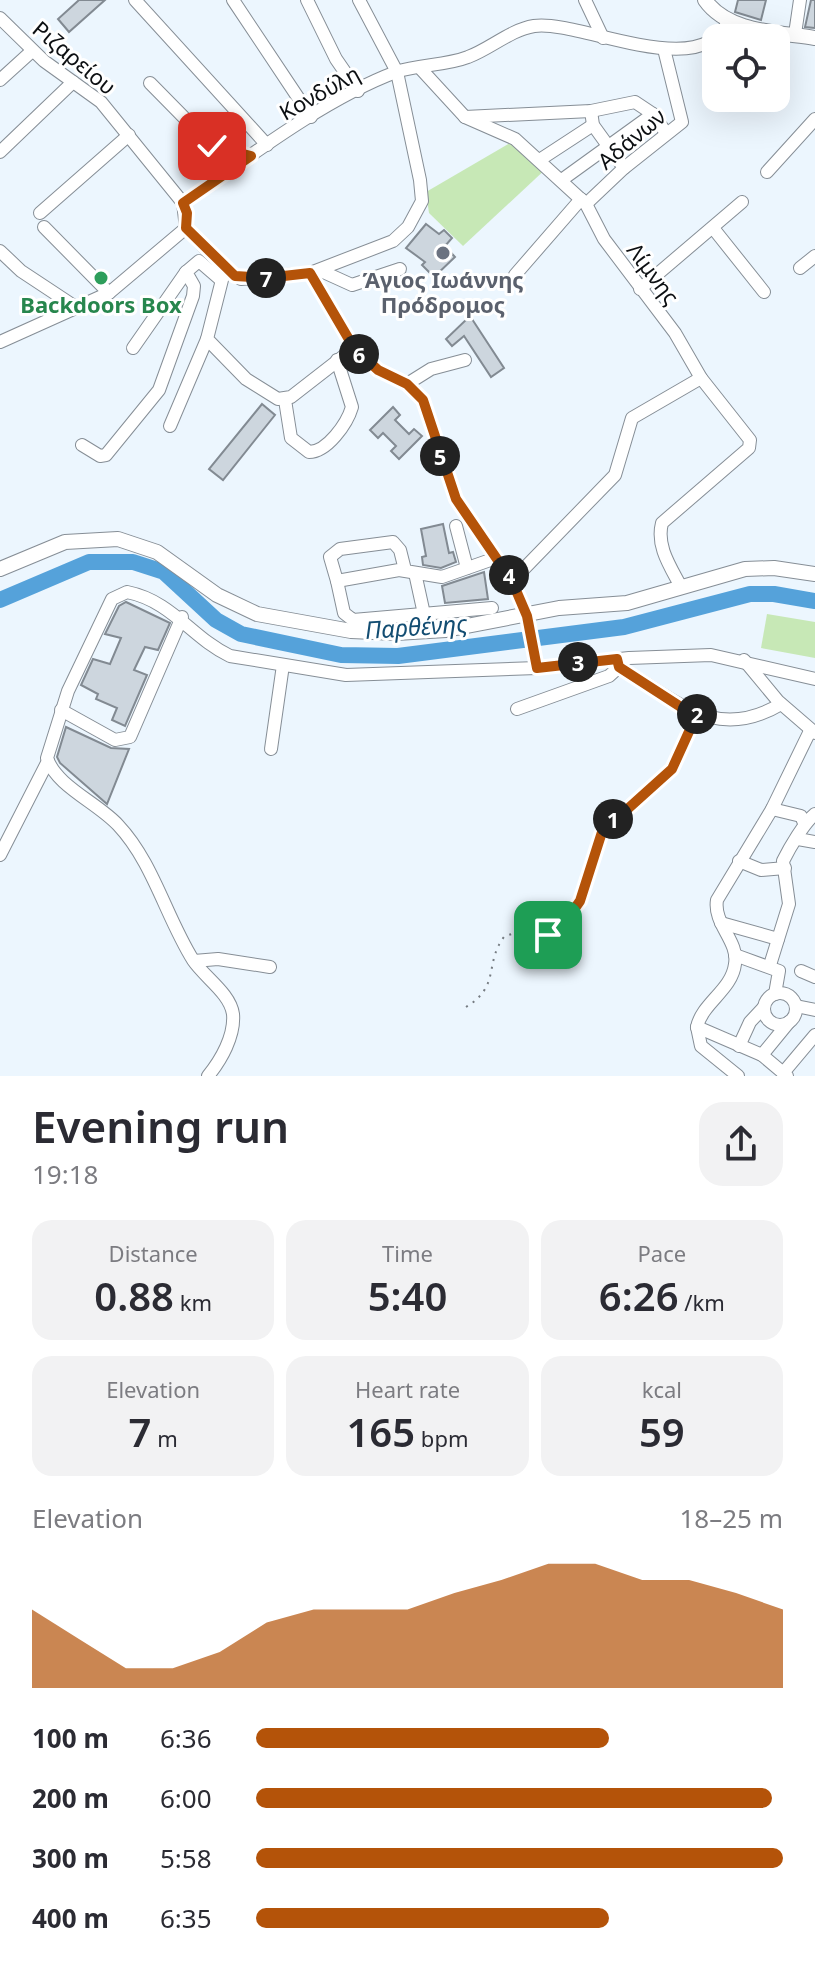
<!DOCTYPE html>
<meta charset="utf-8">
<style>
:root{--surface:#fff;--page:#f2f2f3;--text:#2b2b33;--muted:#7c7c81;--accent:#b45309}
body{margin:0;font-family:"Noto Sans",sans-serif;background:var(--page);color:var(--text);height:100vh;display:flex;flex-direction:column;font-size:30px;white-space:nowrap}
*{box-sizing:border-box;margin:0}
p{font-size:26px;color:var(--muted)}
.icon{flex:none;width:44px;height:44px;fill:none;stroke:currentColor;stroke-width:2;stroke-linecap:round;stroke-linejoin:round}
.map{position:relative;height:1076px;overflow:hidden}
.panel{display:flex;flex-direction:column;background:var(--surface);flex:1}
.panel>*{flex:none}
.buttons{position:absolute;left:702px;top:24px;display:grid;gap:16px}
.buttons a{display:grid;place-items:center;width:88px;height:88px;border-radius:16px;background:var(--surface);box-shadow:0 8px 32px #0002;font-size:40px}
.pin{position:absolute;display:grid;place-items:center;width:68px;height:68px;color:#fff;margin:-34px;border-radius:16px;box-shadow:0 4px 12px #0006}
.km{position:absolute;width:40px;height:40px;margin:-20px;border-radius:50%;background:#222;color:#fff;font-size:22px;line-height:40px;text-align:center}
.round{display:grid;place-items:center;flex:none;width:84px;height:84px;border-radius:24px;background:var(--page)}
.summary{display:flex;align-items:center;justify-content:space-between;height:136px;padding:0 32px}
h1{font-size:44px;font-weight:600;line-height:60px}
.figures{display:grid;grid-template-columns:repeat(3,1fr);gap:12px;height:136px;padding:8px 32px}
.figures div{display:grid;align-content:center;border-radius:20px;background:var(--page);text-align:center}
.figures b{font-size:40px;font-weight:600}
.figures small{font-size:22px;font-weight:400}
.figures p{font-size:22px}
.chart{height:224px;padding:16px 32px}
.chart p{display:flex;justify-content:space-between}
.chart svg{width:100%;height:144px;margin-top:8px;fill:var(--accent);opacity:.7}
ul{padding:0 32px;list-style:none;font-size:26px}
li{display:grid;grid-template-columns:128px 96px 1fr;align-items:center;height:60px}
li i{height:20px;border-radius:10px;background:var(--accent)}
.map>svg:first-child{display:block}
</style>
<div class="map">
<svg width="815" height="1076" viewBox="0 0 815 1076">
<rect width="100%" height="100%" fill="#ecf6fe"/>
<g fill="#c7e8b6">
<polygon points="510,143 549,166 463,246 429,213 426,192"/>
<polygon points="767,614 815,622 815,658 761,648"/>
</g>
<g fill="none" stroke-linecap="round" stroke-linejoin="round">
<polyline stroke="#55a2da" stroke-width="16" points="0,600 89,562 133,562 164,572 216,620 241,634 341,655 398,656 624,627 750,594 774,594 815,601"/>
</g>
<g fill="#cdd6de" stroke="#828a92" stroke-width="2">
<polygon points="79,0 105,0 69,32 58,19"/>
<polygon points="738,0 766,0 761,20 735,12"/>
<polygon points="811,0 815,0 815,28 805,27"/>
<polygon points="426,224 439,234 444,230 452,238 445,246 455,257 434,277 422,265 425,262 406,248"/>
<polygon points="470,316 504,368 491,377 464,336 452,346 446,339"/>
<polygon points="262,404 275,415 223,480 209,469"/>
<polygon points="393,407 400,415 395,420 409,434 414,429 422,436 399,459 391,451 396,446 383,433 378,438 370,430"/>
<polygon points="443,524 449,553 453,552 456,562 441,568 423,565 422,557 426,556 421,529"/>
<polygon points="484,572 488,599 445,603 442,586"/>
<polygon points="126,602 170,623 158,650 145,647 134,670 147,675 125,726 112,720 117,708 96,699 98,694 81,685 93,659 110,664 121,638 105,634 119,606"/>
<polygon points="66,727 111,748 129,749 107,804 60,763 57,757"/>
</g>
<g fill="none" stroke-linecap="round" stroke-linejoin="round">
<g stroke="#868e96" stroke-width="14">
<g id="minor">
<polyline points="135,0 267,145"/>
<polyline points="233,0 311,117"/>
<polyline points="307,0 336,59 358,91"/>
<polyline points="585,0 603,38"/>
<polyline points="0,18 44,61 101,102 183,203 186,228"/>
<polyline points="795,34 800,0"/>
<path d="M420,68l45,49 50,22 71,65 18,35 71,94 26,45 49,62 -1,8 -87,75c-6,23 8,43 19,64"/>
<polyline points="0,80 32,51"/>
<polyline points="150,83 212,146 251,156"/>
<polyline points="591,111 593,125 624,168"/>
<polyline points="465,117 591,111 635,102 653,114 666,133"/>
<polyline points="0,152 73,82"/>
<polyline points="541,159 593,125"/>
<polyline points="767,172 815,119"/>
<polyline points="563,179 653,114"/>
<path d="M183,203c63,-44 141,-104 213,-131 23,-8 49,-6 72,-15 22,-8 42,-27 66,-31 44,-7 168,58 194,-5"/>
<polyline points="586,204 624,168 682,122 664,49"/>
<polyline points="40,213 129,135"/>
<polyline points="44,227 109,293"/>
<polyline points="186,228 227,271 241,279 310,273 393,241 408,227 422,201 420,180 397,72 359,0"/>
<polyline points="713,228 764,292"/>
<polyline points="0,251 21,271 77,308"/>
<polyline points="800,268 815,256"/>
<polyline points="319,270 352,285 400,269"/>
<polyline points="224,272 207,339 246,379 278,399 291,397 354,348"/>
<polyline points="310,273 354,348 378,370 407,384 423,400 456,499 512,581 527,616 537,668 629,658 711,655 815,679"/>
<polyline points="515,275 581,199"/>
<polyline points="640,289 742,202"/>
<polyline points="0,342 109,293 186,228"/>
<polyline points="133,348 186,272"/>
<polyline points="407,384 431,369 465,360"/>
<path d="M285,400l6,38 18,14c18,0 38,-28 43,-45l-15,-47"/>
<polyline points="170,426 207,339"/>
<polyline points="82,445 100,456 106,455 159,390 193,296 194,286 186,272 199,261 221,280"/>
<polyline points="456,526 467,568"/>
<polyline points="405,570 400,550 393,542 340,549 330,557 337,581 399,570 442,577 496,558"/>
<polyline points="415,573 424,614"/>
<polyline points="337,581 344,613 353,620 492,608"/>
<polyline points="512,581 615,475 632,418 701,378"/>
<path d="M617,659l2,8c55,31 95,77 162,37"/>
<polyline points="744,660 778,701 815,733"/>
<polyline points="517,709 609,676 619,667"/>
<polyline points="61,710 115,740 130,737 182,617"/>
<polyline points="271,749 283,665"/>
<polyline points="772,809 801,816 804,823"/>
<polyline points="798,839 815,842"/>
<polyline points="0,855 48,761"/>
<polyline points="739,861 761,870 785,868"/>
<polyline points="721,923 778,939"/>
<polyline points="735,955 779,971 775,994"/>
<polyline points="194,961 218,959 270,967"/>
<path d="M770,965l19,-61 -6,-43c7,-14 21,-38 32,-47"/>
<polyline points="801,971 815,977"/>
<circle cx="780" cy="1009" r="16"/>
<polyline points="796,1006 815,1010"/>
<polyline points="697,1027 701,1046 738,1076"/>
<polyline points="739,1046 750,1022 764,1007"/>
<polyline points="762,1055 789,1022"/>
<polyline points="783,1073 815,1035"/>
<path d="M208,1076c13,-16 27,-40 25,-62 -3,-21 -29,-37 -40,-54 -27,-43 -40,-98 -75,-135 -20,-22 -62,-39 -71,-67l21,-67 44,-92 15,-7c45,9 65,46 103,64l116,19 191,-7"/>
<path d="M787,1076l-25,-21 -65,-28c5,-24 35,-37 38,-63 4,-23 -22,-40 -18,-64l55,-91 38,-78"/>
</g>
</g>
<g stroke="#868e96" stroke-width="16">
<g id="major">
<path d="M705,0c23,33 74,32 110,38"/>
<polyline points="0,569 65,542 118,539 157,552 217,595 257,614 351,631 396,633 446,630 559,608 627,603 745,569 774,568 815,574"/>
</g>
</g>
<path stroke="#767c82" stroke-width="2" stroke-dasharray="2 6" stroke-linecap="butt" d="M466,1007c35,-21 18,-44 38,-70 18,-10 41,3 52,-5 34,-25 29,-66 45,-99 11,-22 43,-36 60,-52 18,-16 24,-38 32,-59"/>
<use href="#minor" stroke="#fff" stroke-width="12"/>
<use href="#major" stroke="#fff" stroke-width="14"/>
</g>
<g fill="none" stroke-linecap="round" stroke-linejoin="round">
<g stroke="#fff" stroke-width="16">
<polyline id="route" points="212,146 251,156 183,203 187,213 186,228 235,276 266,278 310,273 354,348 378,370 407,384 423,400 456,499 512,581 527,616 537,668 617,659 619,667 687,711 697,714 672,769 602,832 580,901 563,925 548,935"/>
</g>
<use href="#route" stroke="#b45309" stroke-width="10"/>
</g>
<circle fill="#6b7280" stroke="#fff" stroke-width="3" cx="443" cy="253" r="8"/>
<circle fill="#2e9e5b" stroke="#fff" stroke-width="3" cx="101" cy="278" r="8"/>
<g text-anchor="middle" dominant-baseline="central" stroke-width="6" stroke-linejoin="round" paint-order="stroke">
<g font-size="22" fill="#0c0f12" stroke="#fff">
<text transform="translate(75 57) rotate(40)">Ριζαρείου</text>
<text transform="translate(319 92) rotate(-29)">Κονδύλη</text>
<text transform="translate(631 138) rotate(-40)">Αδάνων</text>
<text transform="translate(654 273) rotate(53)">Λίμνης</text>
</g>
<g font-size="22" font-weight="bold" fill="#5b616d" stroke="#fff">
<text x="443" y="279">Άγιος Ιωάννης<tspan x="443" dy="25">Πρόδρομος</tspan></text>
</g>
<g font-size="22" font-weight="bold" fill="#27864d" stroke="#fff">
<text x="101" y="304">Backdoors Box</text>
</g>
<g font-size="24" font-style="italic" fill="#134d72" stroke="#fff">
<text transform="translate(416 626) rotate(-4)">Παρθένης</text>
</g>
</g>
</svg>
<div class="buttons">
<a><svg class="icon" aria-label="locate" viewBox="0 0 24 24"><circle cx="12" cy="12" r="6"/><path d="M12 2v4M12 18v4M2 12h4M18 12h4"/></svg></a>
</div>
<div class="pin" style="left:548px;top:935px;background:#1e9e55"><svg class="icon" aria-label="arrive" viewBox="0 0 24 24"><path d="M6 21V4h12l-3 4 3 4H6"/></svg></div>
<div class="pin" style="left:212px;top:146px;background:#d93025"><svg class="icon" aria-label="check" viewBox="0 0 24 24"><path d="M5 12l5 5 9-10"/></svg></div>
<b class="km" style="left:613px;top:819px">1</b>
<b class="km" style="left:697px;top:714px">2</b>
<b class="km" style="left:578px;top:662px">3</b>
<b class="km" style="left:509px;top:575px">4</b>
<b class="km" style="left:440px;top:456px">5</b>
<b class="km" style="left:359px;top:354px">6</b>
<b class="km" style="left:266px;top:278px">7</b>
</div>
<section class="panel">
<div class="summary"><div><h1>Evening run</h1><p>19:18</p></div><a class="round"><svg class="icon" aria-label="share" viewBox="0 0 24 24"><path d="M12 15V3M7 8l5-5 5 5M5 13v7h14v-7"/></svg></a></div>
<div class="figures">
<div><p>Distance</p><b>0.88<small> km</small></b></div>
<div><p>Time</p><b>5:40</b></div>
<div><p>Pace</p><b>6:26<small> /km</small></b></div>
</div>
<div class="figures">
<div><p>Elevation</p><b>7<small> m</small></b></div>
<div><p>Heart rate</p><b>165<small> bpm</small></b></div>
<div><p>kcal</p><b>59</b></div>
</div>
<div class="chart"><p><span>Elevation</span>18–25 m</p>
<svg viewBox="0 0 160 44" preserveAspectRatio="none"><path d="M0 44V20L10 29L20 38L30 38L40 33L50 24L60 20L70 20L80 20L90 15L100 11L110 6L120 6L130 11L140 11L150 15L160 20V44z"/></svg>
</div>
<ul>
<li><b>100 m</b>6:36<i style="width:67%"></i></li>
<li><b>200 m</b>6:00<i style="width:98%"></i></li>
<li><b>300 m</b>5:58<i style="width:100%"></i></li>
<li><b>400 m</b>6:35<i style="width:67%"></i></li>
</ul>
</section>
